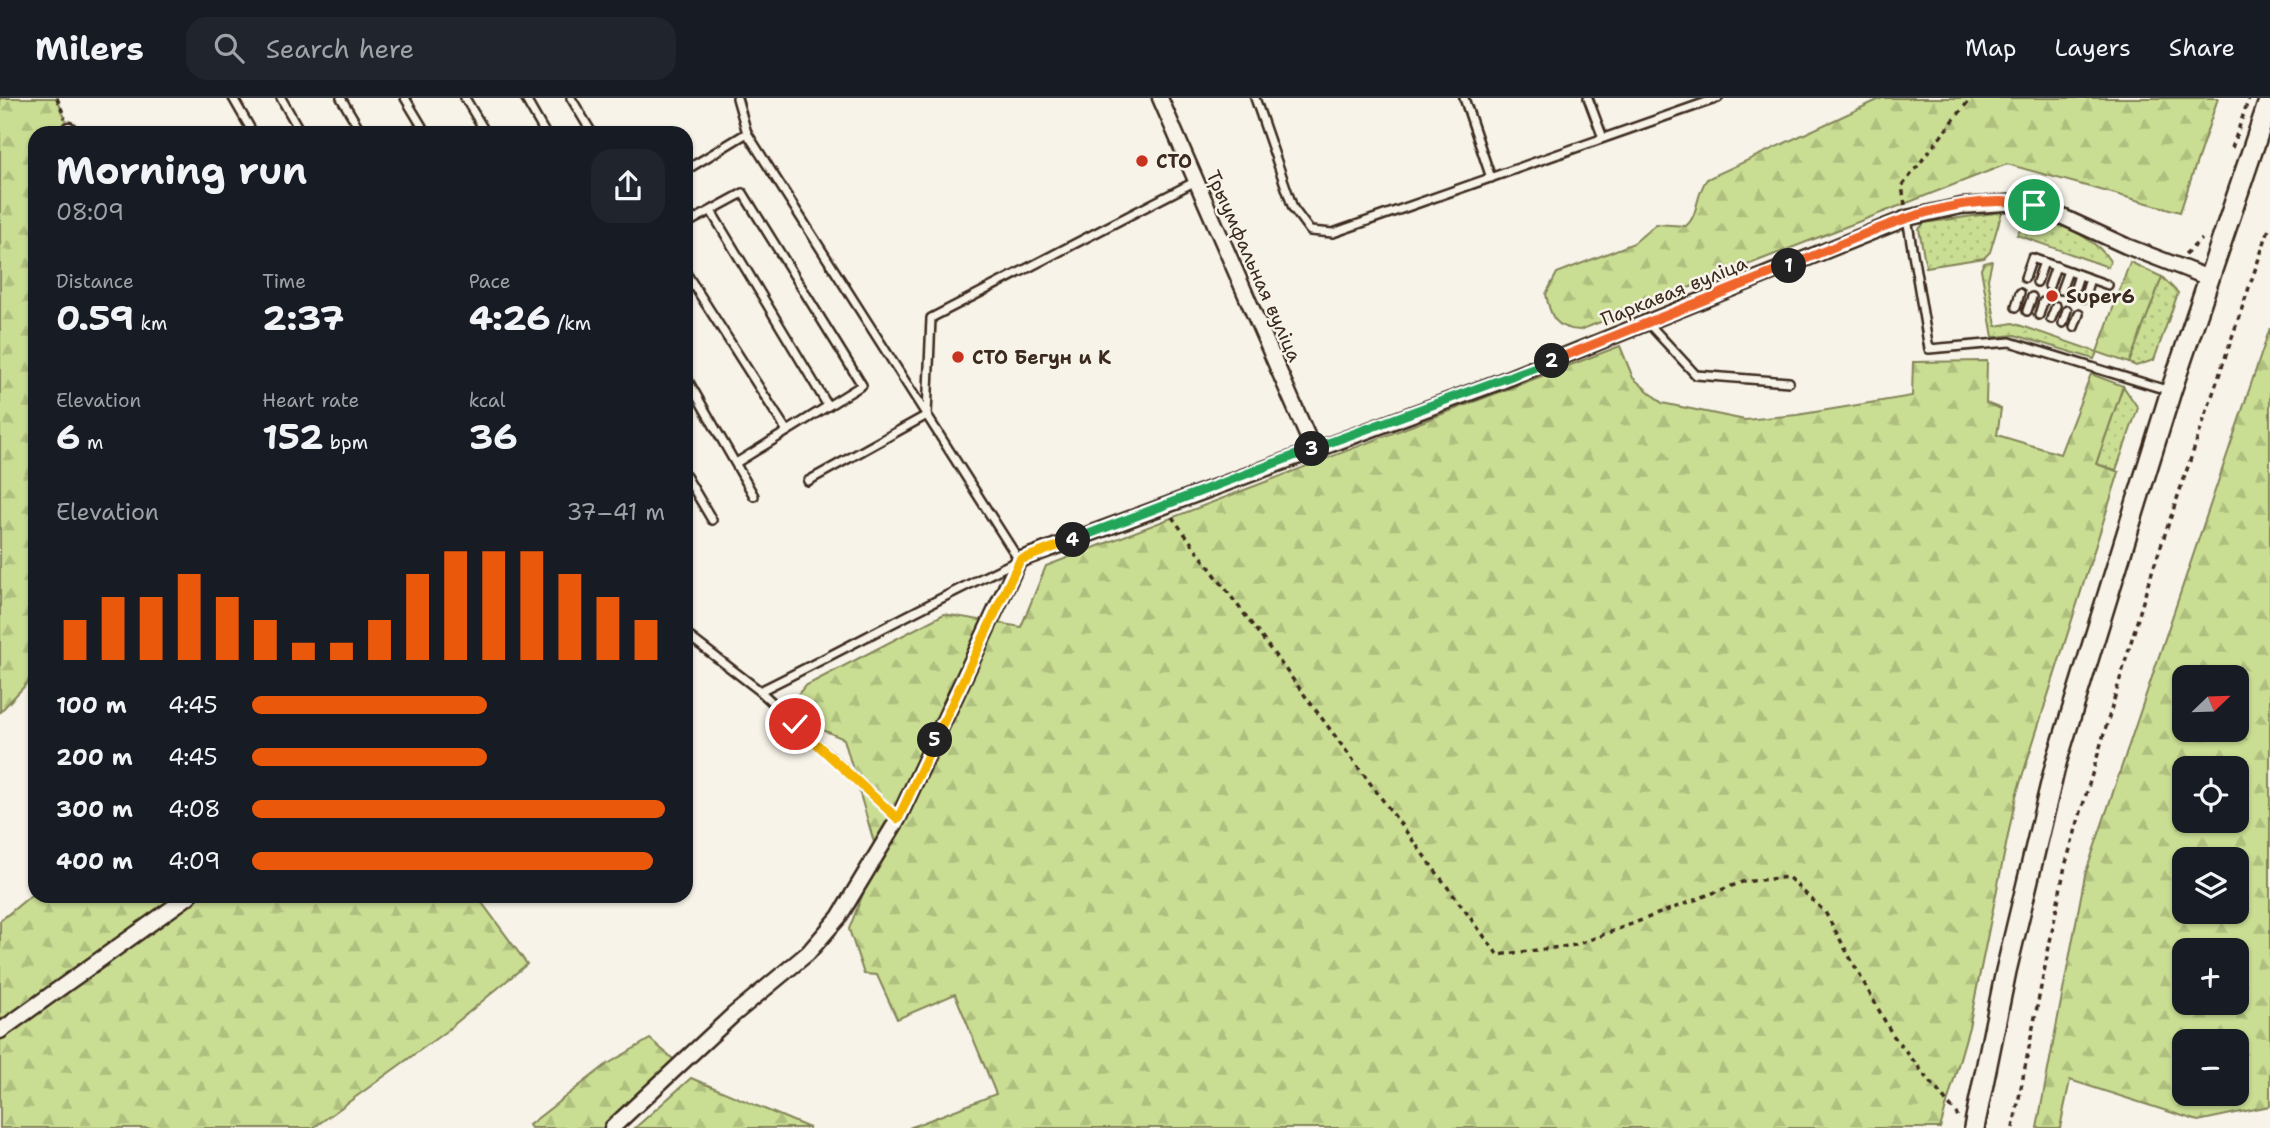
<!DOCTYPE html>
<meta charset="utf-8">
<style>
:root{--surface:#171b24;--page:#20242c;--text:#f1f3f6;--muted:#9ea1a6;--line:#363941;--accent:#ea580c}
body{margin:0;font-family:"Shantell Sans",sans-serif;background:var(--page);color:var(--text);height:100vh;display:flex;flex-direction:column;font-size:26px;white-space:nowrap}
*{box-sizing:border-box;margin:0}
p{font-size:23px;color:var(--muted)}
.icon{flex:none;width:38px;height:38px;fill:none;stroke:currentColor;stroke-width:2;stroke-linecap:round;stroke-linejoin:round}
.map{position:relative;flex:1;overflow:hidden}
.details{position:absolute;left:28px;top:28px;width:665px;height:777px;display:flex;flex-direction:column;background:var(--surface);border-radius:21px;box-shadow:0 2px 5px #0004}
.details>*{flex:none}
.needle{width:46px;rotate:67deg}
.tools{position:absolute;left:2172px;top:567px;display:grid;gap:14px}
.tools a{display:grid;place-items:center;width:77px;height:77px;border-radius:14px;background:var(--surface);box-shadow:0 2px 5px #0004;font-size:35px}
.pin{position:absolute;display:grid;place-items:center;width:60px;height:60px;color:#fff;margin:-30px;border:4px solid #fff;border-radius:50%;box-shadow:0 2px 7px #0007}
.km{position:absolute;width:35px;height:35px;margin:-18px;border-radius:50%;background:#222;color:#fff;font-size:19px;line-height:35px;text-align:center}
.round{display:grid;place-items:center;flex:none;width:74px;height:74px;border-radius:21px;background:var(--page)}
.head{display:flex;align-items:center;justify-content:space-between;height:119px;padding:0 28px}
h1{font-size:38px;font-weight:700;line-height:52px}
.figures{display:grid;grid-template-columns:repeat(3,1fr);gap:10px;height:119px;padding:7px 28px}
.figures div{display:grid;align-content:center}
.figures b{font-size:35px;font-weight:700}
.figures small{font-size:19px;font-weight:400}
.figures p{font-size:19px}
.chart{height:196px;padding:14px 28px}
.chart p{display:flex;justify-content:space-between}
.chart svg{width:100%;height:126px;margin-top:7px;stroke:var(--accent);stroke-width:6}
ul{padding:0 28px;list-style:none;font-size:23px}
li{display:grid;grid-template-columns:112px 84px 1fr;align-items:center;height:52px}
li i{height:18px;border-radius:9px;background:var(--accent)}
header{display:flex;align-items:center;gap:42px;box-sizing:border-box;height:98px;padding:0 35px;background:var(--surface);border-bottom:2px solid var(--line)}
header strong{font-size:33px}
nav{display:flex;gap:38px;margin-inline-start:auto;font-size:24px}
.search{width:490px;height:63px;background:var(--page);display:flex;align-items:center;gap:18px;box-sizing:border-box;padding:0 24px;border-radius:21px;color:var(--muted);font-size:26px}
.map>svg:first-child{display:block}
</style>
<header>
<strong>Milers</strong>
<div class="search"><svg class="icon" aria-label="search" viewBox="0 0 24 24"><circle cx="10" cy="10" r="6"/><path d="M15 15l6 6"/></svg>Search here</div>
<nav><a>Map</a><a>Layers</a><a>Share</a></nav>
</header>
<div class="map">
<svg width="2270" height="1030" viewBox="0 0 2270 1030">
<defs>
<pattern id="grass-dots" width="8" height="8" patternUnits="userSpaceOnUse" patternTransform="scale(1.75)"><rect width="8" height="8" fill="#cade93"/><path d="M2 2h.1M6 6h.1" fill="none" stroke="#aebf7e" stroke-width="1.8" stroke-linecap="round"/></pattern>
<pattern id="forest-firs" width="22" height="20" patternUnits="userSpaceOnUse" patternTransform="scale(1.75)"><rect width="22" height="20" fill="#cade93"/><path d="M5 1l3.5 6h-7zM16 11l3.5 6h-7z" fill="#aebf7e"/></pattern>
</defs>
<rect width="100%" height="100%" fill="#f7f3e8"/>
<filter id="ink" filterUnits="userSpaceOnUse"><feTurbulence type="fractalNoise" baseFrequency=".0143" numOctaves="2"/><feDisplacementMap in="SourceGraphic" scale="14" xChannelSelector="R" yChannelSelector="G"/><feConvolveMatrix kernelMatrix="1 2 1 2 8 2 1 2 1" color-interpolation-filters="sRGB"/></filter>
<g filter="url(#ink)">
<g fill="url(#grass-dots)" stroke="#828458" stroke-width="2">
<polygon points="2002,114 1990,154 1984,160 1926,169 1919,131 1924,125"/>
<path d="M2038,117c26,12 57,22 72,46l-2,6 -91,-32 8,-15z"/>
<polygon points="1992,163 1988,181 1996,228 2013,225 2097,254 2094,261 2015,237 1993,239 1981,171 1984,165"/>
<polygon points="2162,179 2178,195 2154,262 2136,268 2129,265"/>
<polygon points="2123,288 2138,310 2116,372 2096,366"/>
</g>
<g fill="url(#forest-firs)" stroke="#828458" stroke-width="2" fill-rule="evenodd">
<polygon points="0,0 57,0 71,35 35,35 35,577 0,614"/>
<path d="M1882,0h336l-38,114 -173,-48 -427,166c-25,-1 -30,-14 -34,-36l11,-21 77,-30 22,-19 30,2c13,-11 9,-31 21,-47z"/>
<polygon points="2130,164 2162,179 2129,265 2097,254"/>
<path d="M2270,230v778l-72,15 -128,-41 -10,48h-23l48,-253zM2236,579v53h-52v-53zM2236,670v53h-52v-53zM2236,761v53h-52v-53zM2236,852v53h-52v-53zM2236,943v53h-52v-53z"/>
<polygon points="1620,248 1633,280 1662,305 1745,322 1797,317 1912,298 1913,264 1987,263 1986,305 2001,311 1997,337 2060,356 2091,276 2123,288 2096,366 2119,374 2016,698 1969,929 1940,1030 909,1030 996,996 955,896 897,921 877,877 864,876 849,831 878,758 844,641 816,629 792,603 805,588 944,516 1021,529 1046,468"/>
<polygon points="35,794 35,798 477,798 527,866 445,934 313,1030 0,1030 0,823"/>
<polygon points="650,941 680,967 612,1030 531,1030 529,1027 606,967"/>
<polygon points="691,980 807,1029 810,1030 635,1030"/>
</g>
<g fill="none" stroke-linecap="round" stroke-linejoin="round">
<g stroke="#3b2a1e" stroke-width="12">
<g id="lane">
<polyline points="233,0 253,35"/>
<polyline points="281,0 301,35"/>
<polyline points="341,0 362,35"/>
<polyline points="405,0 426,35"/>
<polyline points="465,0 486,35"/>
<polyline points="525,0 545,35"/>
<polyline points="571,0 592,35"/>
<path d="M737,0l10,35 272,427c-87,41 -172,88 -259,131"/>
<polyline points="1255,0 1293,110 1310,133 1333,135 1718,0"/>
<polyline points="1464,0 1491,80"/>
<polyline points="1588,0 1603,40"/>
<polyline points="686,72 747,35"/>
<polyline points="711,113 828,308"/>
<polyline points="1907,120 1929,251 2010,244 2170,293"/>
<polyline points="686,126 743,95 862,287 736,365"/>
<polyline points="686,175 787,333"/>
<polyline points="2025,180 2032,160 2108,187"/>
<polyline points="2037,184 2044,164"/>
<polyline points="2049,188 2056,168"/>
<polyline points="2061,192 2068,173"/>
<polyline points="2073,196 2079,177"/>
<polyline points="2084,200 2090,181"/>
<polyline points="2016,209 2020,195"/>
<polyline points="2027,213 2032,199"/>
<polyline points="2039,217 2043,204"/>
<polyline points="2051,221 2056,208"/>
<polyline points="1648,225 1696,277 1789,284"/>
<polyline points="2063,225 2067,212"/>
<polyline points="2074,229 2079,216"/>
<polyline points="686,279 754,398"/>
<polyline points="686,378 712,422"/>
<polyline points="808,383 927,317 931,220 1196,83"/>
<polyline points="686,536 760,593 898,721"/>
</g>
</g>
<g stroke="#3b2a1e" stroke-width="19">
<g id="street">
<polyline points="1160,0 1313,351"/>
<polyline points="69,32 71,35"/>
<polyline points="0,933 189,798"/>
<polyline points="612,1030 733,917 808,855 839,819 898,721 1019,462 1499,284 1907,120 1961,108 2020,104 2052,114 2126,148 2209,180"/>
</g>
</g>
<g stroke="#3b2a1e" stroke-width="24">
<polyline id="secondary" points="1974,1030 2006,873 2056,665 2171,293 2270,0"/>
</g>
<g stroke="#3b2a1e" stroke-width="3.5" stroke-dasharray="5 5" stroke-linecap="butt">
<polyline points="57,0 65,20"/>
<polyline points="2232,50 2249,0"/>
<polyline points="1905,107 1902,88 1971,0"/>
<polyline points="2185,156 2202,141"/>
<polyline points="1172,419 1498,857 1576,847 1742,784 1788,779 1825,814 1892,936 1958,1018"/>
<polyline points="2013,1030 2065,768 2149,483 2270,128"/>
</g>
<use href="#lane" stroke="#f7f3e8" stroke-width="7"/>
<use href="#street" stroke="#f7f3e8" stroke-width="14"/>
<use href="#secondary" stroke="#f7f3e8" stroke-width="19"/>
</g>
</g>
<g fill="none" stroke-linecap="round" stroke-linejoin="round" filter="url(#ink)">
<g stroke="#fff" stroke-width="14">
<path id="split-1" d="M1789,168c73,-30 164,-78 245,-61"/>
</g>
<g stroke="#fff" stroke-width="14">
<polyline id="split-2" points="1552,263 1789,168"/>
</g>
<g stroke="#fff" stroke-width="14">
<polyline id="split-3" points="1312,351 1552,263"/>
</g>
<g stroke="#fff" stroke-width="14">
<polyline id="split-4" points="1073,442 1312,351"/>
</g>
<g stroke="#fff" stroke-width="14">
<polyline id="split-5" points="935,642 1020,462 1073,442"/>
</g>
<g stroke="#fff" stroke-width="14">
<polyline id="split-6" points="795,626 898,721 935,642"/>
</g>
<use href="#split-1" stroke="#f0652b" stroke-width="9"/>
<use href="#split-2" stroke="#f0652b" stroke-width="9"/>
<use href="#split-3" stroke="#22a559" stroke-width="9"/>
<use href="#split-4" stroke="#22a559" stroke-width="9"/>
<use href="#split-5" stroke="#f5b400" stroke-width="9"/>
<use href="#split-6" stroke="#f5b400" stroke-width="9"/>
</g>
<g fill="#c8321e" stroke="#f7f3e8" stroke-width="2.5">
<circle cx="1142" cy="63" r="7"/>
<circle cx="2052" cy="198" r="7"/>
<circle cx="958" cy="259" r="7"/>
</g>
<g text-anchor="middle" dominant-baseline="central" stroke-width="5" stroke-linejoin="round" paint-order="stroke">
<g font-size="19" font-weight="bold" fill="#3b2a1e" stroke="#f7f3e8" text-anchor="start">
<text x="1156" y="63">СТО</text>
<text x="2066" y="198">Super6</text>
<text x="972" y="259">СТО Бегун и К</text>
</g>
<g font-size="19" fill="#3b2a1e" stroke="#f7f3e8">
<text transform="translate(1254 168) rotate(66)">Трыумфальная вуліца</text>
<text transform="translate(1674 193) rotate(-22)">Паркавая вуліца</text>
</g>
</g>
</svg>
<div class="tools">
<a><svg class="needle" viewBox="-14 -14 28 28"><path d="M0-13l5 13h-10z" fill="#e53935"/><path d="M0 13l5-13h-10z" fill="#9ea1a6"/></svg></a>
<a><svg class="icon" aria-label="locate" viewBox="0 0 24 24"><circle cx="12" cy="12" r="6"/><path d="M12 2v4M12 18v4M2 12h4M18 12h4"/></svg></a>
<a><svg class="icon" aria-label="layers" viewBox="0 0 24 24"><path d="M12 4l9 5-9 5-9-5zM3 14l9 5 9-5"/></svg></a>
<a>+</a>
<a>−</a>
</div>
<div class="pin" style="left:2034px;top:107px;background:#1e9e55"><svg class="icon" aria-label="arrive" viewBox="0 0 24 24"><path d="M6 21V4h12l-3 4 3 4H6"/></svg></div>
<div class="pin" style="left:795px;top:626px;background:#d93025"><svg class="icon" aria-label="check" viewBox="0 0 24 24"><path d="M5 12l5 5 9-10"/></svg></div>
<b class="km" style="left:1789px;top:168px">1</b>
<b class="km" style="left:1552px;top:263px">2</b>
<b class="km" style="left:1312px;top:351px">3</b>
<b class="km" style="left:1073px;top:442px">4</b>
<b class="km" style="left:935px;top:642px">5</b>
<section class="details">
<div class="head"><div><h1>Morning run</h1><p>08:09</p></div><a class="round"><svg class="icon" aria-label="share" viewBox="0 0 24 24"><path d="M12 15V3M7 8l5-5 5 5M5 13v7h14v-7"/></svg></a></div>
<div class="figures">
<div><p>Distance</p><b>0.59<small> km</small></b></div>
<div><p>Time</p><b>2:37</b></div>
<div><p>Pace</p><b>4:26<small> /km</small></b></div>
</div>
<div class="figures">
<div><p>Elevation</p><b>6<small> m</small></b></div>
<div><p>Heart rate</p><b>152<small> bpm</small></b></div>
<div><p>kcal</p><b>36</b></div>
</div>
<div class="chart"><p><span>Elevation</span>37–41 m</p>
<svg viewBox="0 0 160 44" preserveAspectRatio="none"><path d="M5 44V30M15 44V22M25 44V22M35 44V14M45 44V22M55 44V30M65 44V38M75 44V38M85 44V30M95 44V14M105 44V6M115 44V6M125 44V6M135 44V14M145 44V22M155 44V30"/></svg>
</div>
<ul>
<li><b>100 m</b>4:45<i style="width:57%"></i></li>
<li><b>200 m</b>4:45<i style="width:57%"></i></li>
<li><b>300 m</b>4:08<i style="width:100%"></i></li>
<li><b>400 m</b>4:09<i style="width:97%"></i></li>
</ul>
</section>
</div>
